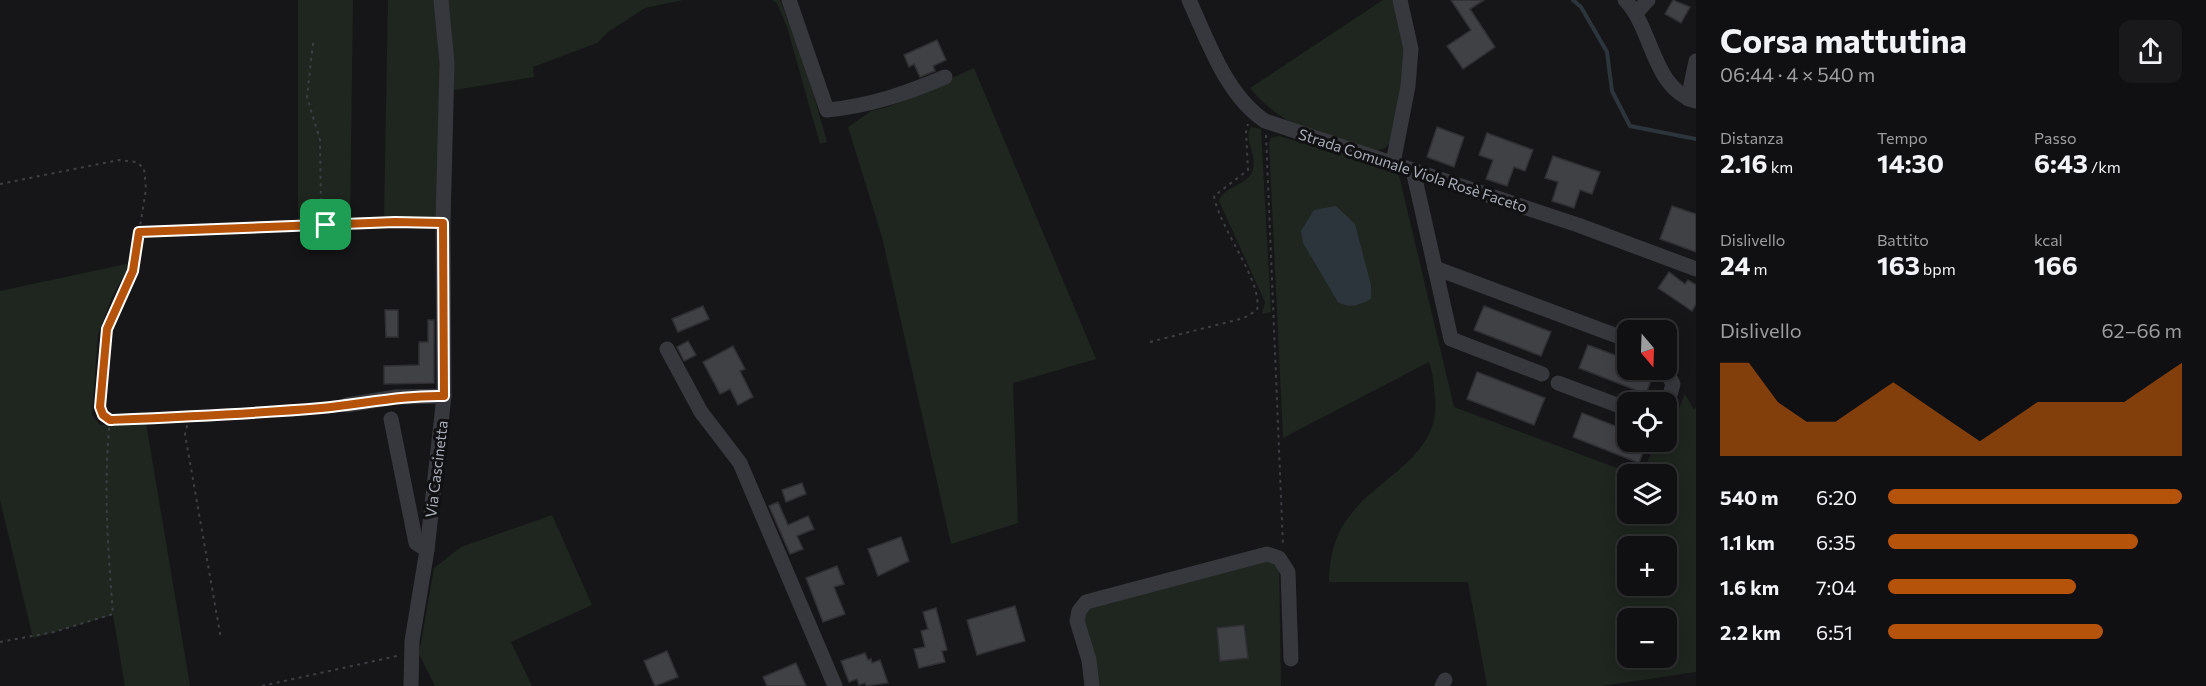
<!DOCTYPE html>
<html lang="it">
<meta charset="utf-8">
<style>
:root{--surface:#101012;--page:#19191b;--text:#f1f3f6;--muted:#9c9d9f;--line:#303032;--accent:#b45309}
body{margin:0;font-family:Commissioner,sans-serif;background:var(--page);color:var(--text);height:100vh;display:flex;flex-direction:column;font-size:22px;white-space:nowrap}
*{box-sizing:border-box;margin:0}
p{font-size:20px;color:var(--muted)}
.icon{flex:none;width:33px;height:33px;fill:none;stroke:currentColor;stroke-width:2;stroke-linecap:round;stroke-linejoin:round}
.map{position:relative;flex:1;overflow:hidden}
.drawer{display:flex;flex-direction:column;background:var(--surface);width:510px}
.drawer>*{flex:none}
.needle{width:39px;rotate:161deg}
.tools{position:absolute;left:1617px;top:320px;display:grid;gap:12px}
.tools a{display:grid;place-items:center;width:60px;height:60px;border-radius:12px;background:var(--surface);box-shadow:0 3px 15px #0003,0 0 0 2px var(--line);font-size:30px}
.pin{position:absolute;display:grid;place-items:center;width:51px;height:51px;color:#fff;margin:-26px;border-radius:12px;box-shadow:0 3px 9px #0006}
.round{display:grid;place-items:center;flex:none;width:63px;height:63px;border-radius:12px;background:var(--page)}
.overview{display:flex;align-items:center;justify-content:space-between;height:102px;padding:0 24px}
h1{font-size:33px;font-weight:700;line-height:45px}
.metrics{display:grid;grid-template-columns:repeat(3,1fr);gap:9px;height:102px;padding:6px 24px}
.metrics div{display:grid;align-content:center}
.metrics b{font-size:26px;font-weight:700}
.metrics small{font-size:16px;font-weight:400}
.metrics p{font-size:16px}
.chart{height:168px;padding:12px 24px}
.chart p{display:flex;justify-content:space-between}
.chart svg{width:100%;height:108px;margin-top:6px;fill:var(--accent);opacity:.7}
ul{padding:0 24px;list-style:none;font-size:20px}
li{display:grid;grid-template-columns:96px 72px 1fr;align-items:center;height:45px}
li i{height:15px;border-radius:8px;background:var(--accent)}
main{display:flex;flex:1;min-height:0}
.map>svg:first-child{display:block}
</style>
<main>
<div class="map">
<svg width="1696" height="686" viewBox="0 0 1696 686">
<rect width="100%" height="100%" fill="#161618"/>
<g fill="#1e261f" fill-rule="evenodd">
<polygon points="298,0 353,0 350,221 298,223"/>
<polygon points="388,0 437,0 440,82 438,216 434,218 384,219"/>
<polygon points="447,0 683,0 645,8 608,32 597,43 533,67 534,77 454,90"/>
<polygon points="772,0 780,0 804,61 827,142 820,144 787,27 777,3"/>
<path d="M1383,0h13l11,41 -13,98 -9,9 -10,3c-49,-15 -91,-21 -125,-63z"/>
<polygon points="974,68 1096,359 1013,383 1018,523 951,544 882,237 848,127 871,111 891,106"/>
<path d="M1251,127l10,2 10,183 -9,2 3,-12 -46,-101c4,-15 30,-15 34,-32 4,-15 -10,-30 -2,-42z"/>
<path d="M1279,136l119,35 56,236 171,64 21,-6 10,-24h10l1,-10 2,1 16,-38 9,16 2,-3v265l-94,14h-115l-19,-104h-139c0,-23 5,-45 19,-64 30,-42 93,-61 87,-120 -1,-13 -2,-25 -6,-36l-146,76 -14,-295 2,-5zM1628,474h38v39h-38zM1628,546h38v39h-38zM1628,618h38v39h-38z"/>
<polygon points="131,263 112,297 98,335 92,415 100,425 146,423 190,686 125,686 113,615 33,638 0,500 0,291"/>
<polygon points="552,515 592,605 511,642 532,686 435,686 419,654 434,568 461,547"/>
<polygon points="1258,559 1279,563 1281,686 1096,686 1081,619 1087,606"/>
</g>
<path fill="#2c353c" d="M1336,206l19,18 16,61v14c-12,6 -21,10 -33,3l-35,-59 -2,-12 13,-21z"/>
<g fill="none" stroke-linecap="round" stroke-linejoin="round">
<polyline stroke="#2c353c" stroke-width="4" points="1573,0 1581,7 1607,52 1612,91 1630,126 1696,139"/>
</g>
<g fill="#404145" stroke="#303034" stroke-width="1.5">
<polygon points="1451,0 1484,0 1470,9 1495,47 1463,69 1447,46 1471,30"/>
<polygon points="1673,0 1690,7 1681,23 1665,14"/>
<polygon points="937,40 946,60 933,66 935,71 920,77 914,64 909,67 904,55"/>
<polygon points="1437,127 1464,137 1454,167 1427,157"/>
<polygon points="1487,133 1533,150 1525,171 1514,167 1507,186 1486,179 1493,160 1479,155"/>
<polygon points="1553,156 1600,172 1592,194 1580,190 1574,208 1552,201 1558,182 1545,178"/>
<polygon points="1672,206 1696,214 1696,252 1660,239"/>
<polygon points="1669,272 1685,284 1688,280 1696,285 1696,304 1692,311 1658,288"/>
<polygon points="703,306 709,319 678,332 672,319"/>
<polygon points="1484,306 1551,332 1541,356 1474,330"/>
<polygon points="385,310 398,310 398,337 386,337"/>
<polygon points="428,320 434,320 434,383 384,384 384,366 419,365 419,342 428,342"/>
<polygon points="688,341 696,355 684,361 677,347"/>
<polygon points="1588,345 1628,360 1628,369 1655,369 1646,394 1579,368"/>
<polygon points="733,346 745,369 740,371 753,397 738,405 730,389 720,394 703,362"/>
<polygon points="1477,372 1545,398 1534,425 1467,399"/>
<polygon points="1582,413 1628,431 1628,441 1647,441 1639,463 1573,437"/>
<polygon points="802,483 806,494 786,502 782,490"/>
<polygon points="778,502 788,525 808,516 814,529 797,536 803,549 790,554 769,506"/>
<polygon points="901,537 909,561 878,576 868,549"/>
<polygon points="837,566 844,584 834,587 845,614 823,622 806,578"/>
<polygon points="1015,606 1025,641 977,655 967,620"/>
<polygon points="936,608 947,650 942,651 945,662 919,668 914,649 925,647 921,631 928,629 923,612"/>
<polygon points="1244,625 1248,658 1220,661 1217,628"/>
<polygon points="667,651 678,677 655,686 644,661"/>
<polygon points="865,653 868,660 871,659 872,663 880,660 888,683 866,686 865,683 859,685 857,679 849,682 841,661"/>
<polygon points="796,663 806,686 767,686 763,677"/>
</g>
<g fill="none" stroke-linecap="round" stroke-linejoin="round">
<g stroke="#3d3f44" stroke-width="2" stroke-dasharray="3 4.5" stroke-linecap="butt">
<polyline points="313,43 307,97 320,140 321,211 326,225"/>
<polyline points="1266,135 1283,546"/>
<polyline points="0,184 119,160 136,162 144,168 146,189 133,271 110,319 105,337 100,407 107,418 189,417 333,406"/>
<polyline points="140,232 428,222"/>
<path d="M1150,342l94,-24 13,-8c6,-29 -37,-80 -43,-114l34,-26 -2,-38 2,-8"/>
<polyline points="189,418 185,434 221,639"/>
<path d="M0,642l54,-10 59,-18c-5,-64 -10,-130 -3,-194"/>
<polyline points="262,686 397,656"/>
</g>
<g stroke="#37383d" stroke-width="15">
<path d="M789,0l38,110c42,-4 78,-16 118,-33"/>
<path d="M1189,0c19,41 37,95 76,121l313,104 118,44"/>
<path d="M1625,0c28,28 27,89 71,101"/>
<polyline points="1637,12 1648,0"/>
<polyline points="1688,99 1696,61"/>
<polyline points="1393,163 1408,86 1411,49 1400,0"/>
<polyline points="1413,170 1451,339 1542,374"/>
<polyline points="1435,268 1628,340"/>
<polyline points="667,349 701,412 740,463 835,686"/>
<polyline points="1665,369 1673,384 1666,409"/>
<polyline points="1558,383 1628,409"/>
<polyline points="347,405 396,397 444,396"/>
<polyline points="391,419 416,543 427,550"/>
<polyline points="411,686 412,641 427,550 444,396 443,223 447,63 441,0"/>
<polyline points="1092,686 1089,660 1077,621 1079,611 1086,602 1267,554 1279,558 1288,572 1291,659"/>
<polyline points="1442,686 1445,680"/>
</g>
</g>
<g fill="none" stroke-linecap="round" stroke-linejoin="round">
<g stroke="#fff" stroke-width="12">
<path id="route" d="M395,222l48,1 1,173c-42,-1 -81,8 -123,12 -70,6 -141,9 -211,12l-7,-5 -3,-8 7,-78 26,-58 6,-39z"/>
</g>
<use href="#route" stroke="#b45309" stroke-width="8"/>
</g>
<g text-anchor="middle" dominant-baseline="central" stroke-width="6" stroke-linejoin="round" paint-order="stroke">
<g font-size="15" fill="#a8adb8" stroke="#111113">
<text transform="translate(1413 170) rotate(18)">Strada Comunale Viola Rosè Faceto</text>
<text transform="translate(436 469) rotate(-83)">Via Cascinetta</text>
</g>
</g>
</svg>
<div class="tools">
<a><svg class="needle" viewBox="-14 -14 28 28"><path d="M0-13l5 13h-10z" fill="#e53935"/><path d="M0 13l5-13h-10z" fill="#9c9d9f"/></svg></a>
<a><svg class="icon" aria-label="locate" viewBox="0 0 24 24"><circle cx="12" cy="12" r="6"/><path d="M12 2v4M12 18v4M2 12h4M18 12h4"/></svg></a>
<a><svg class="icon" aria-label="layers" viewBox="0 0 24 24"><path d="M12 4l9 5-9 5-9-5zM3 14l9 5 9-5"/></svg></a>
<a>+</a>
<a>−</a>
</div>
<div class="pin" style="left:326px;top:225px;background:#1e9e55"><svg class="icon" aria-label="arrive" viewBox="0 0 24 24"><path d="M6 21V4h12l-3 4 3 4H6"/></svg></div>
</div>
<section class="drawer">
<div class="overview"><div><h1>Corsa mattutina</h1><p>06:44 · 4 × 540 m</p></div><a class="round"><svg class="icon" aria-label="share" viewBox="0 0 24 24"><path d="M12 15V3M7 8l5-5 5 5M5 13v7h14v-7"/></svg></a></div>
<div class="metrics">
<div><p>Distanza</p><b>2.16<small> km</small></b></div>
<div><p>Tempo</p><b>14:30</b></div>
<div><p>Passo</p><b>6:43<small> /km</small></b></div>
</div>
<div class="metrics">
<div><p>Dislivello</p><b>24<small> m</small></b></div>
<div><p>Battito</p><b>163<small> bpm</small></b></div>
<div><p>kcal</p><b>166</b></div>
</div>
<div class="chart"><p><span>Dislivello</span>62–66 m</p>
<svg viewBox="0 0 160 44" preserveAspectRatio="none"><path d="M0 44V6L10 6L20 22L30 30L40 30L50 22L60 14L70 22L80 30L90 38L100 30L110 22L120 22L130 22L140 22L150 14L160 6V44z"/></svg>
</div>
<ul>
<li><b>540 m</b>6:20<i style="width:100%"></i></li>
<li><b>1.1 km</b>6:35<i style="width:85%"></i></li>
<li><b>1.6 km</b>7:04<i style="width:64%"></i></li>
<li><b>2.2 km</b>6:51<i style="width:73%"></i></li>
</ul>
</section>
</main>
